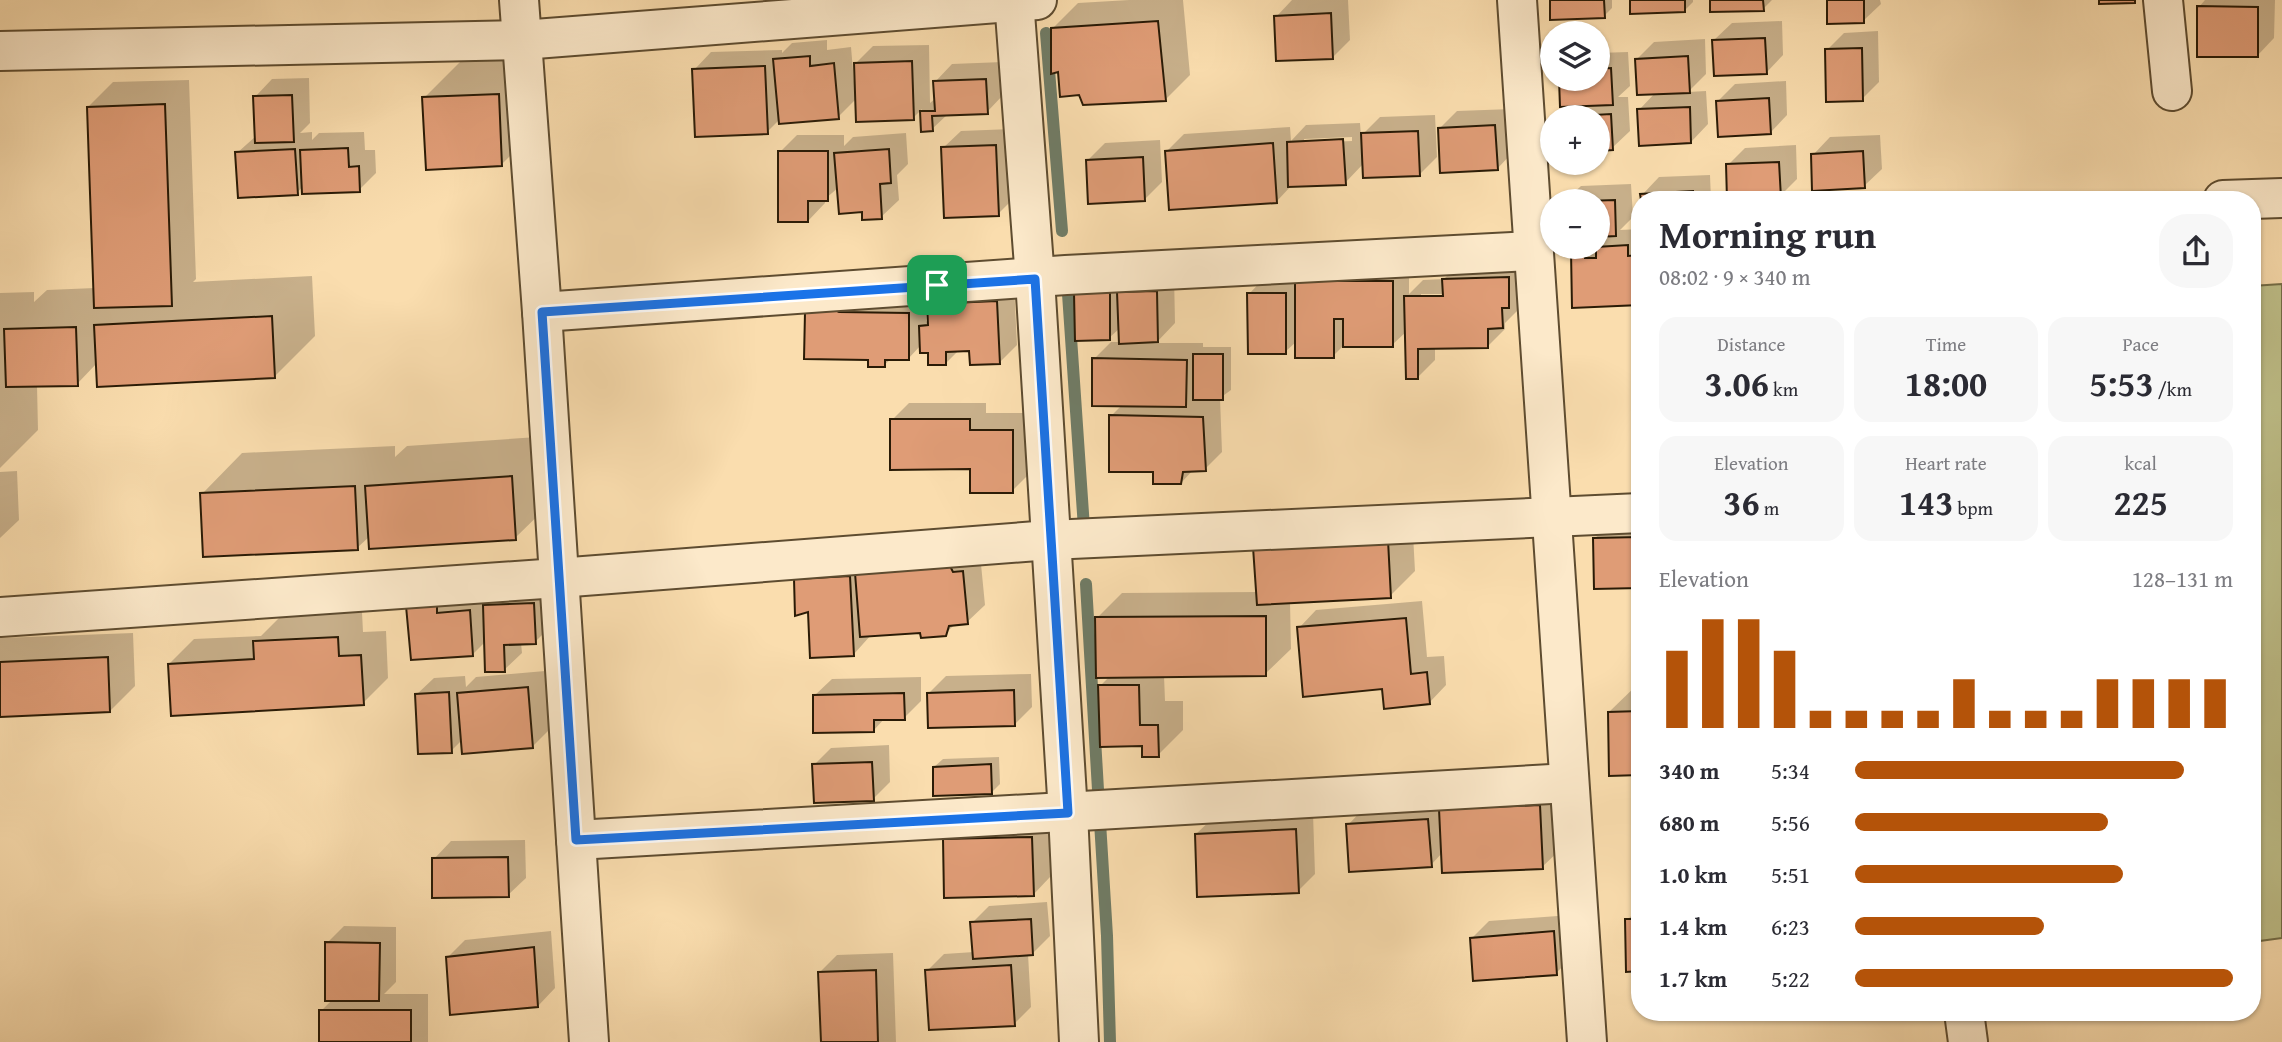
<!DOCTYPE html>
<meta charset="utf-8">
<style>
:root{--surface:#fff;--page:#f7f7f7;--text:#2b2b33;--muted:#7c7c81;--accent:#b45309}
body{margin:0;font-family:"Gentium Book Plus",serif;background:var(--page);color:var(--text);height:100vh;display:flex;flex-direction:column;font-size:26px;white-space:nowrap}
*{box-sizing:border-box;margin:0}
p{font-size:23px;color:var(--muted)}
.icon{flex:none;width:38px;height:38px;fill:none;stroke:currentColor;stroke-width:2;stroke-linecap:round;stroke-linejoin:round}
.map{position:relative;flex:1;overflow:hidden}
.drawer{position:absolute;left:1631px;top:191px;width:630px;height:830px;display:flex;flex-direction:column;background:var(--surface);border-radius:28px;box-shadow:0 2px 5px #0004}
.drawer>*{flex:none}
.controls{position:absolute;left:1540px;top:21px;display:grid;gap:14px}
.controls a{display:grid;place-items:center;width:70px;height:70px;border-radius:50%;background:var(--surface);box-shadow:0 2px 5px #0004;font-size:35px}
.pin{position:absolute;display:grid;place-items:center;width:60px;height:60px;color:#fff;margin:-30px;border-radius:14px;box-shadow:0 4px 10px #0006}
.round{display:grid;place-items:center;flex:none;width:74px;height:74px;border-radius:28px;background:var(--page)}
.head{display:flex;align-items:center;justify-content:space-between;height:119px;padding:0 28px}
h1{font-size:38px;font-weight:700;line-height:52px}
.metrics{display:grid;grid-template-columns:repeat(3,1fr);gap:10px;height:119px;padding:7px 28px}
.metrics div{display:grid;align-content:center;border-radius:18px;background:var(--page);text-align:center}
.metrics b{font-size:35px;font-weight:700}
.metrics small{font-size:19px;font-weight:400}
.metrics p{font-size:19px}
.chart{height:196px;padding:14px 28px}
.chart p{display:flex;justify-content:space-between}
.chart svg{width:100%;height:126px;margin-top:7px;stroke:var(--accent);stroke-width:6}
ul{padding:0 28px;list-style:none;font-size:23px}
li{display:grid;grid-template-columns:112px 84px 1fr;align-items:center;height:52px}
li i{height:18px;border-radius:9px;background:var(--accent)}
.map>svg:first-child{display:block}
</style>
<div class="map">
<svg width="2282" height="1042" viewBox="0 0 2282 1042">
<rect width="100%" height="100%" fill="#faddae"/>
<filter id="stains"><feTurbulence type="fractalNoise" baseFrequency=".00286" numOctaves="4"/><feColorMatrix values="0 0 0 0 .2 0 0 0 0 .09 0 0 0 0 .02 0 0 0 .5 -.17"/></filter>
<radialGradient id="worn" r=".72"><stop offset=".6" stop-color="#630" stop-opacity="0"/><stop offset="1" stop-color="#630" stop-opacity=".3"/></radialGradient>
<polygon fill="#bfc08a" stroke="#746e48" stroke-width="2" points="2282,284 2282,938 2252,942 2252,286"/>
<g fill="#0003" fill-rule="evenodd">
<polygon points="1129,0 1183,0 1190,75 1165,100 1053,28 1078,3"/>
<polygon points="1292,0 1348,0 1350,40 1333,57 1276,17"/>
<polygon points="1552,0 1612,0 1612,8 1604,16"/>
<polygon points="1632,0 1693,0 1693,2 1685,10"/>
<polygon points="1712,0 1772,0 1763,9"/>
<polygon points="1829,0 1880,0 1881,4 1863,21"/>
<polygon points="2205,0 2275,0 2274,38 2257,56 2199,7"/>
<polygon points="1782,21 1783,55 1766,73 1714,40 1732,23"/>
<polygon points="1878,31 1879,82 1862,99 1827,50 1844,33"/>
<polygon points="1705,39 1706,74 1688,92 1706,91 1708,124 1691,142 1639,110 1656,92 1637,59 1654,42"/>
<polygon points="827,40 827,50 851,47 854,82 857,81 856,63 873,46 929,45 930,103 936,98 935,82 952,64 1003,62 1004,94 987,112 948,114 932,129 923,130 922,109 913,118 857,98 838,117 780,119 767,132 694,70 711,52 782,50 782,53 792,43"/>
<polygon points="1628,52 1630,86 1618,97 1628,97 1630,131 1612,148 1598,149 1598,117 1560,117 1571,105 1561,106 1560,79 1598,79 1598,53"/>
<polygon points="539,54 542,124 502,164 424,98 464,58"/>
<polygon points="309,78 310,123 300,133 312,132 312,140 319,133 364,132 365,150 375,150 376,173 359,190 303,186 297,193 237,153 257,135 255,97 272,79"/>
<polygon points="189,80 196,279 193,282 312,276 315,336 275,376 97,363 77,384 37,385 38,430 0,468 0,293 34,292 34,302 47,290 95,288 88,107 113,82"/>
<polygon points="1786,81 1787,115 1770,133 1718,101 1735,84"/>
<polygon points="1512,109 1514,151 1497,169 1440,128 1457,111"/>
<path d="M1435,115l2,42 -17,17 -56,-11 -19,20 -53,2 -15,16 -110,-50 17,-17 106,-7 1,14 15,-16 54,-2 1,13 19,-19zM1352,137v4l-48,2v-4z"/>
<polygon points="1012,129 1015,197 998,214 943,148 961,131"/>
<polygon points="906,133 908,164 897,175 899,200 881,217 863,210 839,187 825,199 825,203 808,221 780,152 797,135 844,135 844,146 853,137"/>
<polygon points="1880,135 1882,169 1864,186 1813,155 1830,137"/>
<polygon points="1160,140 1162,182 1144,200 1088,160 1105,143"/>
<polygon points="1796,145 1797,179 1780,196 1728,165 1745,148"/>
<polygon points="1710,175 1711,200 1642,200 1642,195 1659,177"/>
<path d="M1631,184l2,33 -13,13 20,-1v74l-67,-51 5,-5h20v-46h-33l16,-15zM1602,235h9l-9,8z"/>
<path d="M1525,261l-6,48 -14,14v6l-18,18h-52v13l-17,17 -11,-46 -15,14h-48l-11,11 -36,-15 -12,11 -36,-58 17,-18 143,-12v30l14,-14 21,-1 17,-17zM1421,294h30v3l-30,1z"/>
<polygon points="1174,274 1175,323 1156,343 1203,343 1203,347 1231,347 1231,390 1220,398 1222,452 1205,469 1193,470 1181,483 1155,470 1111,416 1122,405 1094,359 1111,342 1121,342 1120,328 1109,338 1076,294 1117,284 1118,295 1136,276"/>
<polygon points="1014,284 1017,345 1000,362 971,349 959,350 946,363 921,345 908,359 891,359 884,365 869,358 807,313 926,297 926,322 929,318 929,307 927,307 946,288"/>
<polygon points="909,403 986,403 986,413 1029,413 1029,474 1012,491 892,420"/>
<polygon points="552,436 556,498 515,538 370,536 357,548 202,494 242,453 395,446 395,457 407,446"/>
<polygon points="17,471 19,520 0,538 0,472"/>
<polygon points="1412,516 1415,571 1390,596 1290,602 1291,649 1265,674 1164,675 1165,701 1183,701 1183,730 1158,755 1144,744 1100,686 1110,676 1097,618 1122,593 1258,592"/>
<polygon points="1640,521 1640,586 1594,539 1612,522"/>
<polygon points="980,554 985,605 967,622 956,623 945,634 922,631 871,635 854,654 810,610 796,580 813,562"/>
<polygon points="551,587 552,625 535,642 521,643 522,653 504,670 486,641 472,655 408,607 486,594 487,603 502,588"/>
<polygon points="1422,601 1427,657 1444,656 1446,685 1429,703 1384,687 1299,628 1316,610"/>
<polygon points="362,612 363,632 386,631 388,678 363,703 169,664 194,639 261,636 280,617"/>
<polygon points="133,633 135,686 110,711 0,715 0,638"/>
<polygon points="545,671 550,729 533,746 462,740 451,751 416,695 434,678 465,676 466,687 476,677"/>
<polygon points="1031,674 1032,707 1015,724 929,693 946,676"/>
<polygon points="921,677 921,701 904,718 885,718 874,730 814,696 832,679"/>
<polygon points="1640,682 1640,773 1609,712"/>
<polygon points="889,745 890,782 873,799 814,765 831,748"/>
<polygon points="999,757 1000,784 991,793 934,767 943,759"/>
<polygon points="1557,789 1560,850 1542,867 1442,853 1431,865 1348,825 1365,807"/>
<polygon points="1313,813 1315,874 1298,891 1196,834 1214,817"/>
<polygon points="1049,820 1050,877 1033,895 945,840 962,822"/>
<polygon points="525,840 526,878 508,895 434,859 451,841"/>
<polygon points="1047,902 1050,936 1032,954 1028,954 1031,1007 1014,1024 927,971 944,954 974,952 972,923 989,906"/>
<polygon points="1640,908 1640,969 1627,920"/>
<polygon points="1571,915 1574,956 1556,973 1472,938 1489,921"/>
<polygon points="344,926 396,927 396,982 384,994 428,994 428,1042 321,1042 321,1011 333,999 327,943"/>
<polygon points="551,931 555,988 538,1006 448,957 465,940"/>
<polygon points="893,953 896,1042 822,1042 820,972 837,955"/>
</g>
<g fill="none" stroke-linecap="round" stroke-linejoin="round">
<g stroke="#707c66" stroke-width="12">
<polyline points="1046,33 1062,231"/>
<polyline points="1067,279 1084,528"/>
<polyline points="1086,584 1099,807"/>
<polyline points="1100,822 1107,936 1110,1042"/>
</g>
</g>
<g fill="#df9c76" stroke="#2a1b06" stroke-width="2">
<polygon points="1550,0 1604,0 1605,18 1550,20"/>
<polygon points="1630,0 1685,0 1685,12 1630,14"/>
<polygon points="1710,0 1763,0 1764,11 1710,12"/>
<polygon points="1827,0 1864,0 1864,23 1827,24"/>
<polygon points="2099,0 2135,0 2135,3 2099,4"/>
<polygon points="2197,6 2258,7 2258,57 2197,57"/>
<polygon points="1331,13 1333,59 1276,61 1274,16"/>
<polygon points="1158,21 1166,101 1083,105 1079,95 1060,97 1058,72 1051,74 1051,28"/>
<polygon points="1765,38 1767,74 1714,76 1712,40"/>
<polygon points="1862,48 1863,101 1826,102 1825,49"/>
<polygon points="810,56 810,66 834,63 839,119 779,124 773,59"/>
<polygon points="1688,56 1690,93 1637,95 1635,59"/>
<polygon points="912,61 914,120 856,122 854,63"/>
<polygon points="765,66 768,134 695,137 692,69"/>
<polygon points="1611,68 1613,105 1560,107 1559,79 1598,79 1598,69"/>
<polygon points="986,79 988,114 932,116 933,131 921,132 920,111 935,111 933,81"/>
<polygon points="499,94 502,166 426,170 422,97"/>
<polygon points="292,95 294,142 255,143 253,96"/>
<polygon points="1769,98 1771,134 1718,137 1716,101"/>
<polygon points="165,104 172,306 94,308 87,107"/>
<polygon points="1690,107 1691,143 1639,146 1637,109"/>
<polygon points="1611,114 1613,150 1598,151 1598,117 1558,117"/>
<polygon points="1495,125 1498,170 1440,173 1438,128"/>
<polygon points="1418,131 1420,176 1363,178 1361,133"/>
<polygon points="1343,139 1346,185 1288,187 1287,142"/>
<polygon points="1273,143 1277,203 1169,210 1165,151"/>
<polygon points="996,145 999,216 944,218 941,147"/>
<polygon points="348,148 349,167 359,166 360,192 302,194 300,150"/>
<polygon points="295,149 298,195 238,198 235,152"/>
<polygon points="889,149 891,183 880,184 882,219 862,220 862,212 839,214 834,153"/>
<polygon points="778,151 828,151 828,201 808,201 808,222 778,222"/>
<polygon points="1863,151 1865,188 1812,191 1811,154"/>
<polygon points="1143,157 1145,201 1088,204 1086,160"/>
<polygon points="1779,162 1781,198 1727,200 1726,164"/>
<polygon points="1693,191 1693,200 1641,200 1640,194"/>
<polygon points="1615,200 1616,236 1598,237 1598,201 1585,201"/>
<polygon points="1640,244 1640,305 1572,308 1571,251 1585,250 1585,258 1596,258 1596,247 1628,245 1628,256 1639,255"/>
<polygon points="1509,277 1509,308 1502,308 1503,328 1488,329 1488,348 1418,349 1418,379 1406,379 1404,296 1443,296 1442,279"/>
<polygon points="1295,281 1393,281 1393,347 1343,347 1343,319 1334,319 1334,358 1295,358"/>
<polygon points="1157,291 1158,342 1119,344 1117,292"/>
<polygon points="1110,292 1110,340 1075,341 1074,293"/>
<polygon points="1247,293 1286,293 1286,354 1248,354"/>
<polygon points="997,301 1000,364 970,365 969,351 946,352 946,365 928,365 928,353 920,353 919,326 928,325 927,304"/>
<polygon points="821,307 829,307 839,312 909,313 909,360 885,360 885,367 868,367 868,360 804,359 805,312 817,312"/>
<polygon points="272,316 275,378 97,387 94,325"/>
<polygon points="76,327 78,386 6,387 4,329"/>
<rect x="1193" y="354" width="30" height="46"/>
<polygon points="1092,358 1187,360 1186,407 1092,406"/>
<polygon points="1109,415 1203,417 1206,471 1183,472 1181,484 1153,484 1153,472 1109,472"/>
<polygon points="890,419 970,419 970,430 1013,430 1013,493 970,493 970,469 890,470"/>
<polygon points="512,476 516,540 369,549 365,486"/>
<polygon points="355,486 358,550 203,557 200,493"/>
<polygon points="1640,537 1640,588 1594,589 1593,538"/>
<polygon points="1388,540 1391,598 1257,605 1253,547"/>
<polygon points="950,566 953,572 963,571 968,624 949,626 946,636 921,638 920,633 860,637 855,573"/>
<polygon points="850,576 854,656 810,658 808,612 795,616 794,579"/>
<polygon points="437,603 437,613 470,610 473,656 411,660 406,606"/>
<polygon points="534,603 536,644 504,645 505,672 485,672 483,605"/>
<polygon points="1266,616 1266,676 1096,678 1095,617"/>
<polygon points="1406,618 1411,674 1427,672 1430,704 1384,709 1382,689 1303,697 1297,627"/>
<polygon points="338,637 339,656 361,655 364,705 171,716 168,664 254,659 253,641"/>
<polygon points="108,657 110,712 0,717 0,662"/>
<polygon points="1098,685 1139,685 1140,725 1158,725 1159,757 1142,757 1142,746 1100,747"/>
<polygon points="528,687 533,748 462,754 457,693"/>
<polygon points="1014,690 1015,726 928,728 927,693"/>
<polygon points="449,692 452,753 418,754 415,694"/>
<polygon points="904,693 905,720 874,720 874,732 813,733 813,695"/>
<polygon points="1640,711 1640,775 1609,776 1608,712"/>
<polygon points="872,762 874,801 814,803 812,764"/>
<polygon points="991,764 992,794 933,796 933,767"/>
<polygon points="1633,800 1640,800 1640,848 1635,848"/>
<polygon points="1540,805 1543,869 1442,873 1439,809"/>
<polygon points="1428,819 1432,867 1349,872 1346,824"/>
<polygon points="1296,829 1299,893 1197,897 1195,834"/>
<polygon points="1032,837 1034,896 944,898 943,839"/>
<polygon points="508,857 509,897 432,898 432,858"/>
<polygon points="1031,919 1033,955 973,959 970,922"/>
<polygon points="1625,919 1640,919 1640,971 1626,972"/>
<polygon points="1554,931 1557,975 1473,981 1470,938"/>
<polygon points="325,942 380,943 379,1001 325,1001"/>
<polygon points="534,947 538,1007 450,1015 446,957"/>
<polygon points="1011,965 1015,1026 929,1030 925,970"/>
<polygon points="876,970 878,1042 821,1042 818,972"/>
<rect x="319" y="1010" width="92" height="32"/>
</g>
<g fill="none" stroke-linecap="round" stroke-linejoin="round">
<g stroke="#5e4c30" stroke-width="42">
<g id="minor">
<polyline points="519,0 542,312 589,1042"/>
<polyline points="1014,0 1035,279 1068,813 1079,1042"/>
<polyline points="1517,0 1587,1042"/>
<polyline points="2163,0 2172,91"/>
<polyline points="0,51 522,40 1037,0"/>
<polyline points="2223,200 2282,198"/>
<polyline points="542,312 1066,275 1532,251"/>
<polyline points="0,617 558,578 1050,540 1640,513"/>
<polyline points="576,840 1569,783"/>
<polyline points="1964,1012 1968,1042"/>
</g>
</g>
<use href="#minor" stroke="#fce9ca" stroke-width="38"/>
</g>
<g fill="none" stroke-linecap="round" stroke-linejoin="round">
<g stroke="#fff" stroke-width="14">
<polygon id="route" points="1035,279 1068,813 576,840 542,312"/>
</g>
<use href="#route" stroke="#1a73e8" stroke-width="9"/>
</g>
<rect width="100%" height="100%" filter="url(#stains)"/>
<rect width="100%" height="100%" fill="url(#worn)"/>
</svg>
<div class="controls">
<a><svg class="icon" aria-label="layers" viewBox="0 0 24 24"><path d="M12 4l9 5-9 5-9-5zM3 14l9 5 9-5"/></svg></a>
<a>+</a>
<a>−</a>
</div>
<div class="pin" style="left:937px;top:285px;background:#1e9e55"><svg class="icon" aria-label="arrive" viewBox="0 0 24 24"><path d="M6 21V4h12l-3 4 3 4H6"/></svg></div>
<section class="drawer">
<div class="head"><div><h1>Morning run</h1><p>08:02 · 9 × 340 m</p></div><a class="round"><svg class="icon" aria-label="share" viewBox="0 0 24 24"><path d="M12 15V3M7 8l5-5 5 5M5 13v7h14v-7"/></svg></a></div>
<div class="metrics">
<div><p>Distance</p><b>3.06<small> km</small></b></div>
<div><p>Time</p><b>18:00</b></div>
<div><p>Pace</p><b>5:53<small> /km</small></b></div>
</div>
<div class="metrics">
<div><p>Elevation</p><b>36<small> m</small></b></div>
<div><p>Heart rate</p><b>143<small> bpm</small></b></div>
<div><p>kcal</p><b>225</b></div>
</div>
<div class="chart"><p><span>Elevation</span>128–131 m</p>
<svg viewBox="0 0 160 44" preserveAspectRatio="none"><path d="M5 44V17M15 44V6M25 44V6M35 44V17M45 44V38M55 44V38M65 44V38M75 44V38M85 44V27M95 44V38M105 44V38M115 44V38M125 44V27M135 44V27M145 44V27M155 44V27"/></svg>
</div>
<ul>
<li><b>340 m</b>5:34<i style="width:87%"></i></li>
<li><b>680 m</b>5:56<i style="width:67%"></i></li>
<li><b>1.0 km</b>5:51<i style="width:71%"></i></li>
<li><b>1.4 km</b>6:23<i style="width:50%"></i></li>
<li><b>1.7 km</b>5:22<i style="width:100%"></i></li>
</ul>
</section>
</div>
